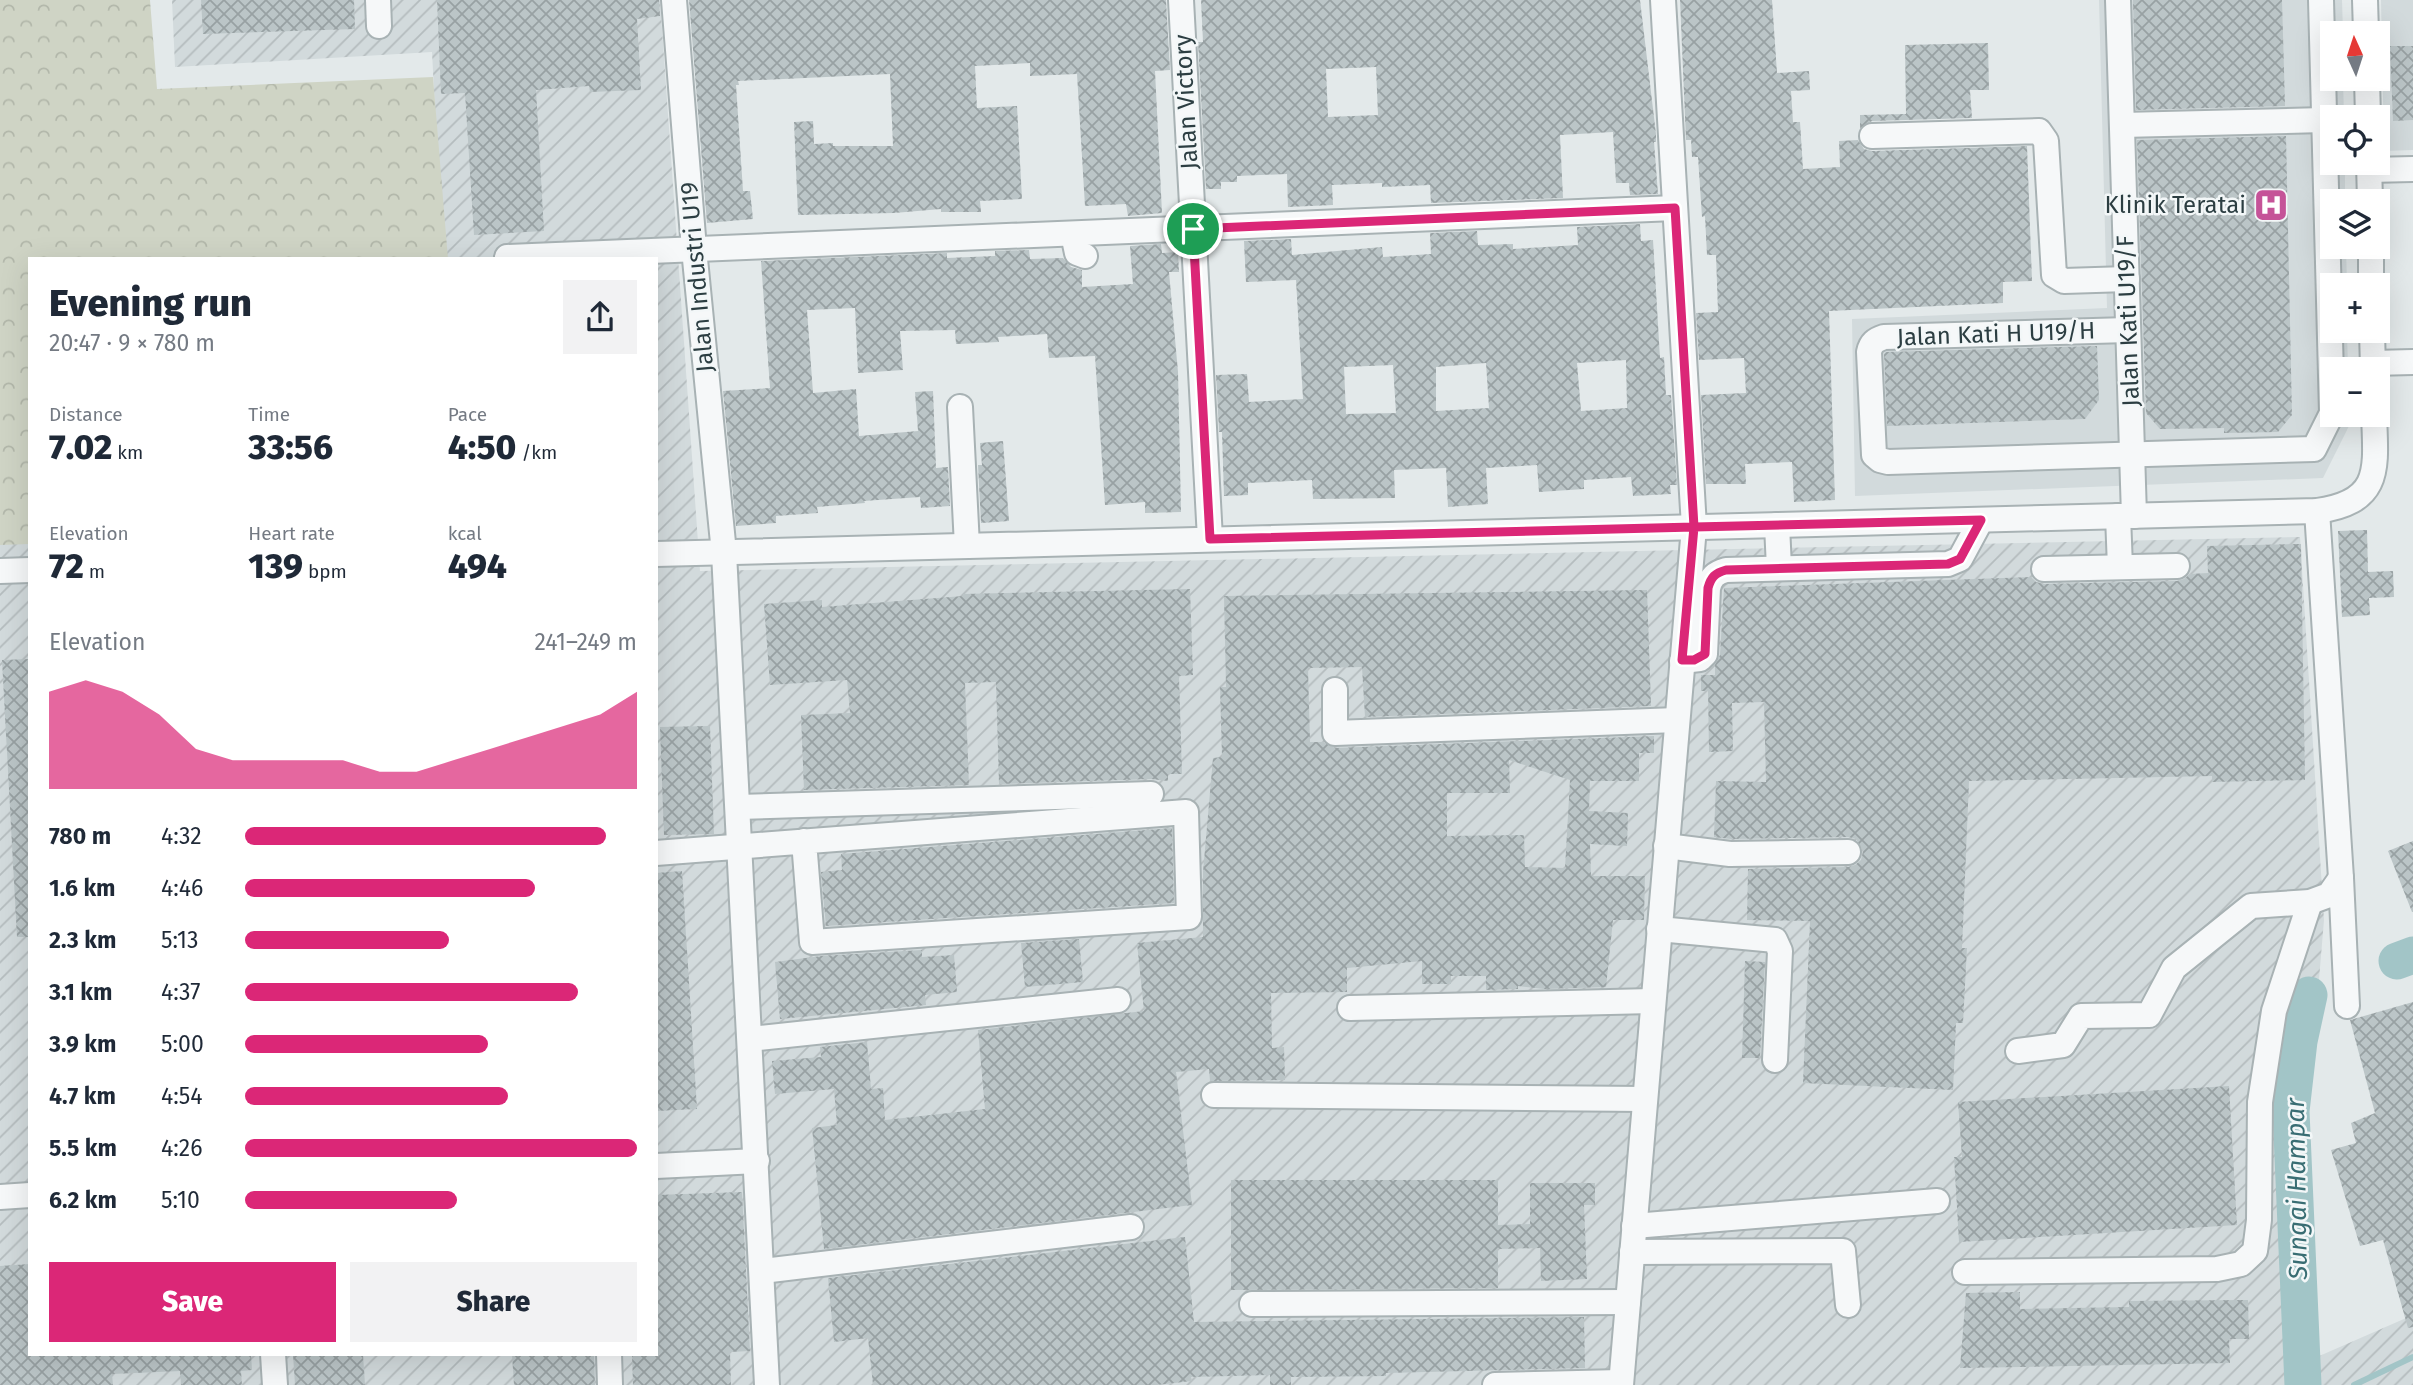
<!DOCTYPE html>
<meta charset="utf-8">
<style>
:root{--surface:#fff;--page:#f2f2f3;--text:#1f2937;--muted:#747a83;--accent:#db2777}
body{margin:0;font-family:"Fira Sans",sans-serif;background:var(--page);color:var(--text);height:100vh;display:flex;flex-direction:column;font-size:26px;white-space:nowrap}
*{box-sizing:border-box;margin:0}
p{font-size:23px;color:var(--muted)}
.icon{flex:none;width:38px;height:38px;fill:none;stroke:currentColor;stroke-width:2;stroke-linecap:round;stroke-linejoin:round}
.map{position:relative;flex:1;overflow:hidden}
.drawer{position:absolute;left:28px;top:257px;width:630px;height:1099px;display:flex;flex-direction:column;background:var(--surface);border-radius:0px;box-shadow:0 7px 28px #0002}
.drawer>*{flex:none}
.needle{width:46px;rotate:357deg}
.controls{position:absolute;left:2320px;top:21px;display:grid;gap:14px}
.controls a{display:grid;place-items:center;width:70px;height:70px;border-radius:0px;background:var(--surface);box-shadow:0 7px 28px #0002;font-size:35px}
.pin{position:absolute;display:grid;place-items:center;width:60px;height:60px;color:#fff;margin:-30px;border:4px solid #fff;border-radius:50%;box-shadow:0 2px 7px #0007}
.round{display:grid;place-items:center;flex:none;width:74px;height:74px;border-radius:0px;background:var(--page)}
.overview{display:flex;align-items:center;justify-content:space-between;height:119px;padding:0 21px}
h1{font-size:38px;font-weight:800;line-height:52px}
.stats{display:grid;grid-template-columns:repeat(3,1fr);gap:10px;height:119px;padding:7px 21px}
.stats div{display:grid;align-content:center}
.stats b{font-size:35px;font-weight:800}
.stats small{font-size:19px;font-weight:400}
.stats p{font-size:19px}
.chart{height:196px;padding:14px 21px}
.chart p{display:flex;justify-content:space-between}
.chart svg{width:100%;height:126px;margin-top:7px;fill:var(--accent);opacity:.7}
.action{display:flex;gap:14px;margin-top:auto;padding:14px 21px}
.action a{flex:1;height:80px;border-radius:0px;background:var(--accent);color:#fff;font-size:28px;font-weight:800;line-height:80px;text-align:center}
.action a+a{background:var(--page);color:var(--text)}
ul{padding:0 21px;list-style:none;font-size:23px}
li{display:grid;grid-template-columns:112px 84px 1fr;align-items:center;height:52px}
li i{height:18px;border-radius:9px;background:var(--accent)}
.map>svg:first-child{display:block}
</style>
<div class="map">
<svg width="2413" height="1385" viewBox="0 0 2413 1385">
<defs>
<pattern id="industrial-furrows" width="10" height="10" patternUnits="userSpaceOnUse" patternTransform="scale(1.75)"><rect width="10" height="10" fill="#d2dadc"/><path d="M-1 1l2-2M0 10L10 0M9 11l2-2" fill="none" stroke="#b4bcbe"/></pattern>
<pattern id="forest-crowns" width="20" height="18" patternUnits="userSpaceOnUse" patternTransform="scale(1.75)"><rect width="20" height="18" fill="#cfd4c5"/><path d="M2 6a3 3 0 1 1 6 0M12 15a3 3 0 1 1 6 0" fill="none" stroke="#b2b7aa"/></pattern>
<pattern id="building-cross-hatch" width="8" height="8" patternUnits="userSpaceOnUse" patternTransform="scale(1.75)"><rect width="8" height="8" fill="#bbc5c7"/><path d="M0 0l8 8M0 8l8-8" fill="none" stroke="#98a1a3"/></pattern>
</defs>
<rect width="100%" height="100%" fill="#e3e9ea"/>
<g fill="#d2dadc">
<polygon points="2099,0 2342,0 2343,33 2333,33 2333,79 2343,79 2344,117 2333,117 2333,163 2345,163 2345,201 2333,201 2333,247 2346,247 2347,285 2333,285 2333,331 2347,331 2348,369 2333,369 2333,415 2349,415 2349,426 2323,478 1855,496 1852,319 2107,308"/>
<polygon points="2381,0 2413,0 2413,150 2384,151"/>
</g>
<polygon fill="url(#industrial-furrows)" points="172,0 660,0 700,571 2300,537 2324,920 2307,1123 2317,1357 2413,1315 2413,1385 0,1385 0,308 30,307 30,1354 656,1354 656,259 443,259 432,52 175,67"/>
<polygon fill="url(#forest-crowns)" points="0,0 150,0 157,89 433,77 448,259 30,259 30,544 0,545"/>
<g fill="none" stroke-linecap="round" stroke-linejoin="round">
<polyline stroke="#a2c5c7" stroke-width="6" points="2354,1385 2413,1357"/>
<g stroke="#a2c5c7" stroke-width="37">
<polyline points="2397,961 2413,955"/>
<polyline points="2303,1385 2291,1111 2299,1041 2309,995"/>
</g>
</g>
<g fill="url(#building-cross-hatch)" fill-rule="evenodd">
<polygon points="201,0 354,0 355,29 203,34"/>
<polygon points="437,0 659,0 660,16 637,19 641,90 590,92 589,86 536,90 544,231 474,235 465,93 441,94"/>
<polygon points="689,0 1166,0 1170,70 1155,71 1162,213 1128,216 1126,204 1085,206 1077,74 1030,76 1030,63 975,66 977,108 1017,106 1022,199 980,201 981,212 941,212 941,209 894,213 798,215 794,122 813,121 814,144 833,143 833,146 893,146 890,74 738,81 739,85 736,85 743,191 750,191 753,219 707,223"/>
<path d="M1201,0h439l16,134v8h-2l4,52 -28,1 -1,-12h-13l-3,-51 -53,3 3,63 -132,5 -1,-18 -48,2v-4l-50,2 1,20 -45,2 -1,-33 -50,2v6h-16v7h-15l-8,-147h5zM1376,67l2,48 -50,2 -2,-48z"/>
<polygon points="1680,0 1772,0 1777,73 1809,71 1810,90 1791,91 1793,122 1800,122 1803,169 1840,167 1839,141 1858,140 1864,149 1872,151 2027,146 2032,281 2003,282 2003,303 1829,311 1835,500 1794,502 1792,462 1745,464 1746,484 1706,484 1701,395 1746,393 1744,358 1699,360 1696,313 1718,312 1716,255 1707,255 1705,216 1702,217 1698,157 1692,157 1691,140 1686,140"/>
<polygon points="2133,0 2282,0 2285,106 2136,110"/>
<polygon points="1988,43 1989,90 1970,90 1972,118 1872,121 1860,128 1860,115 1906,114 1905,45"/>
<polygon points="2390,46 2413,46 2413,120 2393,121"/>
<polygon points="2286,136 2292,415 2278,432 2224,433 2224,428 2160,429 2146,413 2137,140"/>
<path d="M1640,224l1,17 12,-1 7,118 4,-1 2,38h5l6,90h-7l1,9 -38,2 -2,-19 -47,3v9l-45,3 -2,-27 -51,3 2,36 -40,3 -2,-39 -52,2 1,28 -82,1 -1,-19 -64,3v12l-24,1 -2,-64h-3l-3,-57 31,-1 2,28 54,-3 -7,-119 -50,2 -2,-41 47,-2 1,16 90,-8 1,10 48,-3 -1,-21 47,-2 1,14 35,-1v5l65,-4 -1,-18zM1626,360l1,48 -46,3 -4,-48zM1486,363l3,45 -53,3v-44zM1393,365l3,48 -50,1 -2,-47z"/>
<polygon points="1161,244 1162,253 1178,252 1179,272 1169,272 1178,372 1181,512 1145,513 1145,502 1105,505 1095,356 1049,358 1047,334 998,337 999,342 956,344 955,330 900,331 903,370 858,373 855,308 807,310 813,393 856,389 859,436 918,431 915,392 933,391 936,468 948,467 950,506 921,508 920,497 864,501 865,503 817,507 818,513 776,516 776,523 736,526 723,391 770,388 761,261 947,253 947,258 995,256 995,251 1029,250 1030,259 1063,258 1071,267 1082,270 1082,287 1133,284 1130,246"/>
<polygon points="2097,346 2099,400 2085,419 1887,426 1884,354 1886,352"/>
<polygon points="1003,441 1009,521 981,523 978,465 982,465 980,443"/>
<polygon points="2367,530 2368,572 2393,571 2394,597 2369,598 2370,615 2342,617 2338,531"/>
<polygon points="2301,544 2305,780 2212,782 2212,776 1969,781 1962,948 1967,948 1963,1023 1956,1023 1953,1090 1803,1083 1810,921 1747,920 1748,869 1848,867 1855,865 1861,860 1863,851 1856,839 1848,837 1731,839 1714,837 1716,781 1766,782 1764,702 1732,703 1733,751 1709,752 1708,691 1701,691 1701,675 1715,675 1715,665 1720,655 1724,588 2031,577 2036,582 2044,584 2177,581 2184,579 2190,574 2208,573 2207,546"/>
<polygon points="1190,589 1193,675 1179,676 1182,774 1168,774 1168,781 1151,779 999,784 996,682 965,683 969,785 804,790 801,715 850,713 847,680 770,685 764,604 822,600 822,607 963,596 963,594"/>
<path d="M1647,590l4,116 -286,11 -3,-50 -54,1 2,74h13l12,6 319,-12v17h-15v28h-49l-1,30 39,2 -1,33 -37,-2 1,32h54l-1,44h-31l-7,67 -61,2 -27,-3v3l-32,1v-14h-35v8h-29v-23l-75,7v24l-76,1 1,55 12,-1 1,33 -75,1 -1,-12 -33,3 16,133 -368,44 -12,-121 25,-3 -3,-36 -59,5 -3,-33 49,-4 -1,-10 47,-5 4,47 12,-1 2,32 100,-11 -7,-79 166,-19 -7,-68 66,-6v-65l10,-114 9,-1 -2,-70h6l-2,-91zM1509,760l61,20 -5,88 -40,-1 -1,-32 -77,1v-43h63z"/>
<polygon points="30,659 30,937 17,937 2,660"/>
<polygon points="710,726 714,834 664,835 660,727"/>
<polygon points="1172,828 1174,903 826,926 821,872 842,870 841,854"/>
<polygon points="2413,841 2413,912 2412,912 2388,851"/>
<polygon points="682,871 697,1109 656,1111 656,873"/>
<polygon points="1079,939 1083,982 1025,987 1021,943"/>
<polygon points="922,950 922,957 954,955 957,992 925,995 926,1005 780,1019 775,962 821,956"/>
<polygon points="1745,961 1765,962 1760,1058 1742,1058"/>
<polygon points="2413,1002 2413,1327 2408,1328 2383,1240 2360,1246 2331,1150 2356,1143 2351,1123 2375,1113 2350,1020"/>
<polygon points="2229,1086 2237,1225 1959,1242 1954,1157 1962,1157 1958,1102"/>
<polygon points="1231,1180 1498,1180 1498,1225 1530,1224 1530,1183 1595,1183 1595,1205 1584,1205 1587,1279 1541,1281 1540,1248 1498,1249 1498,1288 1231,1290"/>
<polygon points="742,1192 750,1351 730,1352 731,1385 633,1385 632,1354 656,1354 656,1195"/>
<polygon points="1185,1237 1194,1322 1584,1317 1585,1368 1386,1373 1386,1376 1291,1377 1291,1385 1270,1385 1270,1375 1191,1377 1192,1381 1157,1385 873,1385 868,1338 834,1342 828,1278"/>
<polygon points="30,1264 30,1354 251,1354 252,1370 241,1371 242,1385 181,1385 180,1371 112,1374 113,1385 0,1385 0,1266"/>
<polygon points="2020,1292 2020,1309 2129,1307 2129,1301 2248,1300 2249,1339 2229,1339 2230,1363 1960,1368 1966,1293"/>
<polygon points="293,1354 363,1354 365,1385 295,1385"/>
<polygon points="512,1354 594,1354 595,1385 514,1385"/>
</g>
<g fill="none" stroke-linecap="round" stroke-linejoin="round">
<g stroke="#a8b2b4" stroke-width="28">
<g id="minor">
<polyline points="378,0 379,26"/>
<polyline points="674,0 694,249 724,553 767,1385"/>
<polyline points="1181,0 1210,539"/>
<polyline points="2118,0 2134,516"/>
<polyline points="2365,0 2366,33"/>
<polyline points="2367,79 2368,117"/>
<polyline points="2122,125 2324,120"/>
<polyline points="1872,136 2039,131 2046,141 2054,275 2064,281 2127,279"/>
<polyline points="2369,163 2370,201"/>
<polyline points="2369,170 2413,169"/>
<polyline points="1073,234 1077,253 1085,256"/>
<polyline points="2371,247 2371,285"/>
<polyline points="507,257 1675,208"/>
<path d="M2128,330l-244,7c-9,3 -13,6 -15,15l5,103 6,5 8,2 426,-13 18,-36 -11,-413"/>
<polyline points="2372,331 2373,369"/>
<polyline points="2373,363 2413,362"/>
<polyline points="960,407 967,546"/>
<polyline points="2317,511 2341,878"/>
<polyline points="2118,516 2120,567"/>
<polyline points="1777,525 1779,568"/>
<path d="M656,554l1661,-43c65,-9 59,-42 57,-96"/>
<polyline points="2044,569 2177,566"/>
<polyline points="0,571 30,570"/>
<path d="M1682,661l18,-2 5,-5 3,-66c3,-11 7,-15 18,-18l222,-6 12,-5 21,-39"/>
<polyline points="1335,690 1335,733 1677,720"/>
<polyline points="738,807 1151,794"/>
<polyline points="1666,846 1730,854 1848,852"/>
<polyline points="656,853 1186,812 1189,917 812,942 804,841"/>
<polyline points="1659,929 1775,940 1780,951 1775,1060"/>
<polyline points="1350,1008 1653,1001"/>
<polyline points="750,1039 1118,1000"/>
<polyline points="2018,1051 2063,1045 2081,1016 2149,1015 2174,968 2251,906 2310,902 2329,895 2341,878 2347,1006"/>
<polyline points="1214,1095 1645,1099"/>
<polyline points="656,1166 757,1161"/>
<polyline points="0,1197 30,1195"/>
<polyline points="1634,1226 1937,1201"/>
<polyline points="1632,1252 1843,1251 1848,1305"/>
<polyline points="762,1271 1131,1227"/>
<polyline points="1965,1272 2217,1269 2241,1264 2255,1251 2259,1220 2260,1102 2274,1011 2310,902"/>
<polyline points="1252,1304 1628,1302"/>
<polyline points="273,1354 275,1385"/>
<polyline points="609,1354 610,1385"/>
<polyline points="1495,1385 1621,1382"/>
<polyline points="1621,1385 1694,527 1663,0"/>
</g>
</g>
<use href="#minor" stroke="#f6f8f9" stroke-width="24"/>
</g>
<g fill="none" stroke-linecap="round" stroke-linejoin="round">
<g stroke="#fff" stroke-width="14">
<path id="route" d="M1193,229l17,310 484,-12 -12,133h12l11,-6 3,-66c3,-11 7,-15 18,-18l222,-6 12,-5 21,-39 -287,7 -19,-319 -482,21"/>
</g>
<use href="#route" stroke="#db2777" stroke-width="9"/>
</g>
<defs>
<g id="hospital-square" transform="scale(1.75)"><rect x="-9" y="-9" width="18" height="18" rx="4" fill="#c55398" stroke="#f3f7f8"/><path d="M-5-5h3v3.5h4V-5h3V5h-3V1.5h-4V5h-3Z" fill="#fff"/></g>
</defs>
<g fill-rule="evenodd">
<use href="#hospital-square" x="2271" y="205"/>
</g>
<g text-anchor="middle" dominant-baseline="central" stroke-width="5" stroke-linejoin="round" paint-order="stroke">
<g font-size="24" fill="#2c3e42" stroke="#f3f7f8">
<text transform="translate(1186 102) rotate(-93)">Jalan Victory</text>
<text transform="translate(697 277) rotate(-95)">Jalan Industri U19</text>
<text transform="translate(2128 321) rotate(-92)">Jalan Kati U19/F</text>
<text transform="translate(1996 334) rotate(-2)">Jalan Kati H U19/H</text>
</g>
<g font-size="24" fill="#2c3e42" stroke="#f3f7f8" text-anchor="end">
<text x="2246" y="205">Klinik Teratai</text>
</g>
<g font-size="26" font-style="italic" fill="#396d73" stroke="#f3f7f8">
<text transform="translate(2297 1189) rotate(-91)">Sungai Hampar</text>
</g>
</g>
</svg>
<div class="controls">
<a><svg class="needle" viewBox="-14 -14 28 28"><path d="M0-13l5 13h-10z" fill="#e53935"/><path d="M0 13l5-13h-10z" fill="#747a83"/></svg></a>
<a><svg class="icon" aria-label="locate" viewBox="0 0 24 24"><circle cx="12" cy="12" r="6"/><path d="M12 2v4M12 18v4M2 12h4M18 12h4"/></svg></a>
<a><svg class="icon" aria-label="layers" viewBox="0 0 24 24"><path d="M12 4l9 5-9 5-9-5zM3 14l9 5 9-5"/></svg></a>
<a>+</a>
<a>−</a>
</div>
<div class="pin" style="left:1193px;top:229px;background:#1e9e55"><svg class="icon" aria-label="arrive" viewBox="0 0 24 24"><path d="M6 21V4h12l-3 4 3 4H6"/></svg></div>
<section class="drawer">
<div class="overview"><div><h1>Evening run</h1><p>20:47 · 9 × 780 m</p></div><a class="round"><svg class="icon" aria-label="share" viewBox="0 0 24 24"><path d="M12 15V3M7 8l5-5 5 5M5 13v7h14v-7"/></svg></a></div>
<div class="stats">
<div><p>Distance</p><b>7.02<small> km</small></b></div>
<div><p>Time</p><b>33:56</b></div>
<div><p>Pace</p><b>4:50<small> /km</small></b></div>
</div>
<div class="stats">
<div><p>Elevation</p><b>72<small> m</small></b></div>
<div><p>Heart rate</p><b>139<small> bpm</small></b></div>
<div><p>kcal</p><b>494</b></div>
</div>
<div class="chart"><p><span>Elevation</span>241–249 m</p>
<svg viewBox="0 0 160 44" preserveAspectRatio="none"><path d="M0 44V10L10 6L20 10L30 18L40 30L50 34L60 34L70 34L80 34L90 38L100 38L110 34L120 30L130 26L140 22L150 18L160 10V44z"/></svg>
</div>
<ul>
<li><b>780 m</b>4:32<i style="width:92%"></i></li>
<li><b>1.6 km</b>4:46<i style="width:74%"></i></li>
<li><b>2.3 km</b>5:13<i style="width:52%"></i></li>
<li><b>3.1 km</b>4:37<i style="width:85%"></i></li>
<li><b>3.9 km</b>5:00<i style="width:62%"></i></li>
<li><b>4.7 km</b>4:54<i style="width:67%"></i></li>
<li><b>5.5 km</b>4:26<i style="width:100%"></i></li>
<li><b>6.2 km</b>5:10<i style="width:54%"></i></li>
</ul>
<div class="action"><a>Save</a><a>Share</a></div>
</section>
</div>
